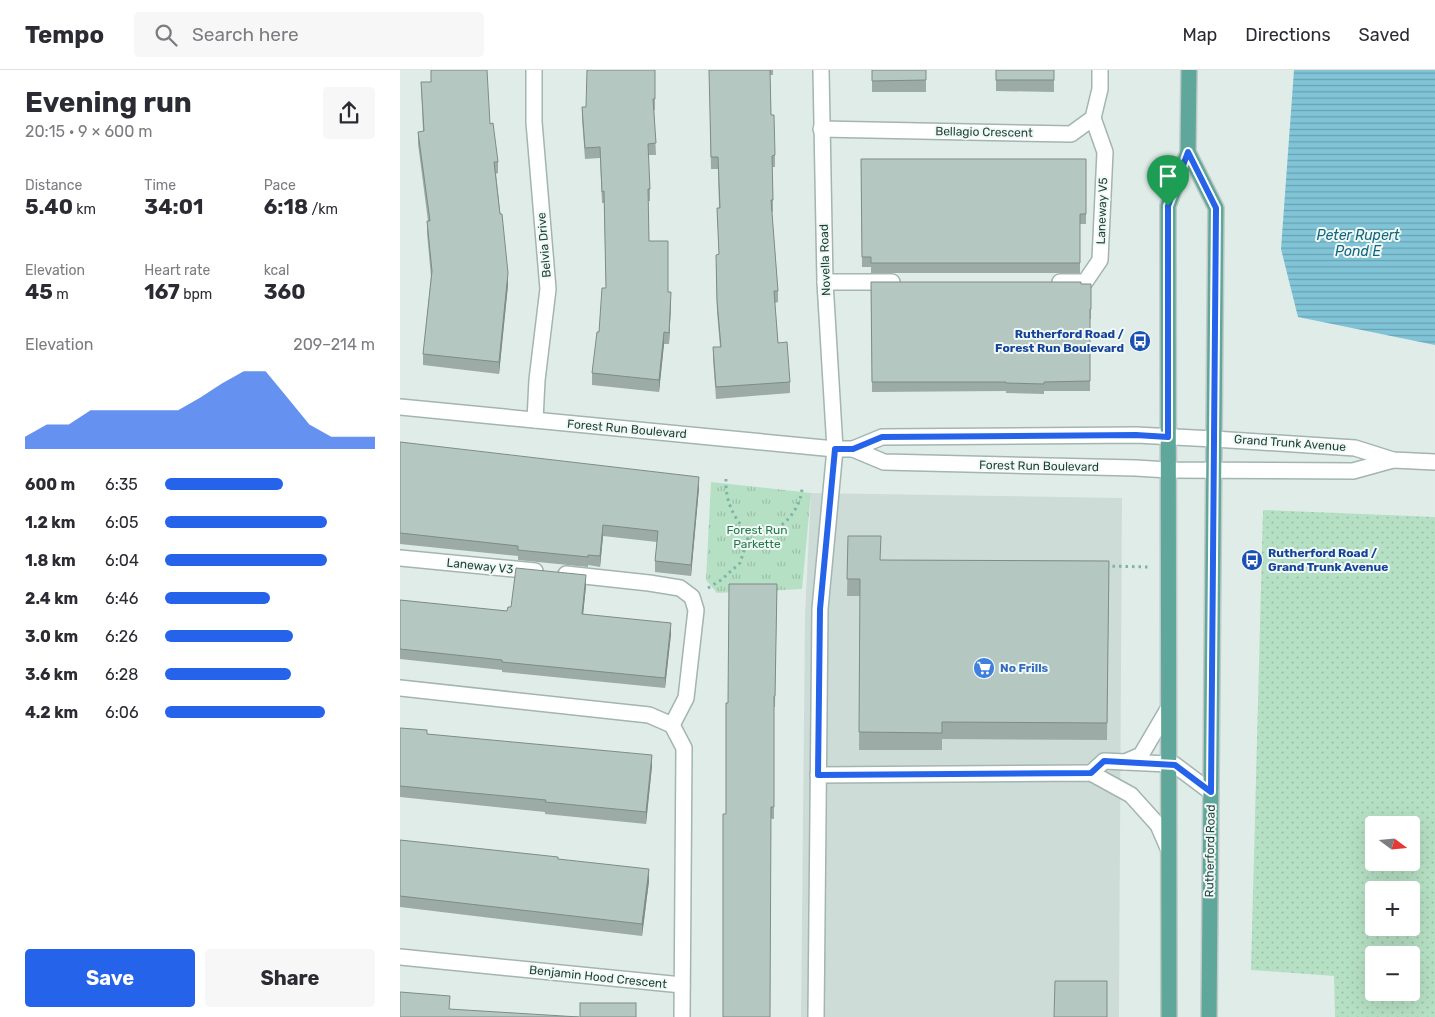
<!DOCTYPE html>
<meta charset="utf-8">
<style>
:root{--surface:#fff;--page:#f7f7f7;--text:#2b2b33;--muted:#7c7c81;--line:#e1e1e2;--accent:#2563eb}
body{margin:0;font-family:Rubik,sans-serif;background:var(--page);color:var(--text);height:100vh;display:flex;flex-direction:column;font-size:19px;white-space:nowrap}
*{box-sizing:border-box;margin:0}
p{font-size:16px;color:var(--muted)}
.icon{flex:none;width:28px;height:28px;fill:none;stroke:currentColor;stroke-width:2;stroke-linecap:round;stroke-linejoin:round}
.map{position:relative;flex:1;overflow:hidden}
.drawer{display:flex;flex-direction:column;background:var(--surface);width:400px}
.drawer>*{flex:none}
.needle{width:32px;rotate:106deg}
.controls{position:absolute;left:965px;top:746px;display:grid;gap:10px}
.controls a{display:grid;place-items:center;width:55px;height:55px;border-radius:5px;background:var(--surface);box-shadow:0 5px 20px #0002;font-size:25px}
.pin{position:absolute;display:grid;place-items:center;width:42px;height:42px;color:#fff;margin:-51px -21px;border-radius:50% 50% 50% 0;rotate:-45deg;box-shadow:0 0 5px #0007}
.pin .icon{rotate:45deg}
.round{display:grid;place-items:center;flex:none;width:52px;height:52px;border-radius:5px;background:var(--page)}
.overview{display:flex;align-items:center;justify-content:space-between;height:85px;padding:0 25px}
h1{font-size:28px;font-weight:700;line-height:38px}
.metrics{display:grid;grid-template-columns:repeat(3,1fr);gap:8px;height:85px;padding:5px 25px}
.metrics div{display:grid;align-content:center}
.metrics b{font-size:21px;font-weight:700}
.metrics small{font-size:14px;font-weight:400}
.metrics p{font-size:14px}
.chart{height:140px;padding:10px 25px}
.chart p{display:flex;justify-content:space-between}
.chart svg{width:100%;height:90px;margin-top:5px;fill:var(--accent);opacity:.7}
.primary-button{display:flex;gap:10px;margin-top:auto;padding:10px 25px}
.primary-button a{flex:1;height:58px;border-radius:5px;background:var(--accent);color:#fff;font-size:20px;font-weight:700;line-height:58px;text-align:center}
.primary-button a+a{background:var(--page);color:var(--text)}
ul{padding:0 25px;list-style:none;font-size:16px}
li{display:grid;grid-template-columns:80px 60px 1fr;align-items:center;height:38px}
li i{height:12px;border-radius:6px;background:var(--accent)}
header{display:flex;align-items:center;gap:30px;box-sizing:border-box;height:70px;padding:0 25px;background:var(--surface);border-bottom:1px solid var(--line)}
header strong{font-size:24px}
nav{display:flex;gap:28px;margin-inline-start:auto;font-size:18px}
.search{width:350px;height:45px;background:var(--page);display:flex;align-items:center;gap:12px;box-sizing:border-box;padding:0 18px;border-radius:5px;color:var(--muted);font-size:19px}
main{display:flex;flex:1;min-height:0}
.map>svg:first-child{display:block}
</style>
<header>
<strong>Tempo</strong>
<div class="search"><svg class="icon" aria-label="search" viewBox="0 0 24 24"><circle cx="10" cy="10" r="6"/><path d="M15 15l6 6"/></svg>Search here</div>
<nav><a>Map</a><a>Directions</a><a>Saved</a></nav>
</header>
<main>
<section class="drawer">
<div class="overview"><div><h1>Evening run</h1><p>20:15 · 9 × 600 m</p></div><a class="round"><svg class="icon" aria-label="share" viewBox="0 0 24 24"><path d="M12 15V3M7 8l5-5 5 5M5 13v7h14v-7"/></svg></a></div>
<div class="metrics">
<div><p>Distance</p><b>5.40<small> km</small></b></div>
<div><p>Time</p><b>34:01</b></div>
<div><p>Pace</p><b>6:18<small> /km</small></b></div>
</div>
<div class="metrics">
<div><p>Elevation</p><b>45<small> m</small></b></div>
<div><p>Heart rate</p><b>167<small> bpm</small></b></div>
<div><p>kcal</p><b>360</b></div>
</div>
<div class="chart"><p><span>Elevation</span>209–214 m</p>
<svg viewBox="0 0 160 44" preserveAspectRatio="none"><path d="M0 44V38L10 32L20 32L30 25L40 25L50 25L60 25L70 25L80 19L90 12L100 6L110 6L120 19L130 32L140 38L150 38L160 38V44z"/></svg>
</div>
<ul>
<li><b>600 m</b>6:35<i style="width:56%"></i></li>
<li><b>1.2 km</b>6:05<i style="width:77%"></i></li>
<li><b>1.8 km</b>6:04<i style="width:77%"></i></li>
<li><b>2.4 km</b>6:46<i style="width:50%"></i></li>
<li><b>3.0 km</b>6:26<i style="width:61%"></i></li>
<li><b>3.6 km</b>6:28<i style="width:60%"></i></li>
<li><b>4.2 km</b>6:06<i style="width:76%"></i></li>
</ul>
<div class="primary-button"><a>Save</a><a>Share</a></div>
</section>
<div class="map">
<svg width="1035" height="947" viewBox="0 0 1035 947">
<defs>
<pattern id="grass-dots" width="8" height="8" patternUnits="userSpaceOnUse" patternTransform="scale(1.25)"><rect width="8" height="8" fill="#b6e0c4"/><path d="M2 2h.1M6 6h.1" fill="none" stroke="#9cc1a9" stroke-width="1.8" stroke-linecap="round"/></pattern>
<pattern id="park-tufts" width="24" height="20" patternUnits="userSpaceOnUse" patternTransform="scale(1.25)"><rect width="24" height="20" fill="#b6e0c4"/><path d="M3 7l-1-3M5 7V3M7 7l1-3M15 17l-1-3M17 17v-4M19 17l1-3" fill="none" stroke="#9cc1a9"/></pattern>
<pattern id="water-rules" width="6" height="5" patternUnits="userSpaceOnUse" patternTransform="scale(1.25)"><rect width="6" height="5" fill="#81c4d8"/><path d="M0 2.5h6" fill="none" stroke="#69a1b0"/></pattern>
</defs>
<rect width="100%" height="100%" fill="#e0ece8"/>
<polygon fill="#cedcd7" points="411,423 722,428 719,947 401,947 405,545"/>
<path fill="url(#grass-dots)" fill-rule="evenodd" d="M863,440l172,7v500h-100l-1,-41 -83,-6zM974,755h37v37h-37zM974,820h37v38h-37zM974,885h37v37h-37z"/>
<polygon fill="url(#park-tufts)" points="311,412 411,423 402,519 317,523 306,510"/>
<polygon fill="url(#water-rules)" points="894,0 1035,0 1035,275 898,247 881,179"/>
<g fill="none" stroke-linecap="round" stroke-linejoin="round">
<g stroke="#a2b5b0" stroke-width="18">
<g id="minor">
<polyline points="134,0 134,52 148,219 137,310 135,350"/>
<polyline points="421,59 671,64 693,48 700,19 700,0"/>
<polyline points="425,212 492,212"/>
<polyline points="660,212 685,212 700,190 705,82 693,48"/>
<polyline points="0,337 435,379 453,379 482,367 736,365 814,369 955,378 993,390 1035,392"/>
<polyline points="453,379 484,392 736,398 768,400 953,401 993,390"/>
<polyline points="0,488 135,501"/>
<polyline points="166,504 249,513 280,518 292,527 296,540 286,628 272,655"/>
<polyline points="0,618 249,645 272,655 284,678 282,947"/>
<polyline points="725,692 741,685 768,639"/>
<polyline points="691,703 704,691 768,694 775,695 811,722"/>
<polyline points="418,705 691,703 731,725 758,755 768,778"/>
<polyline points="0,887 282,915"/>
<polyline points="416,947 420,539 435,379 425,212 421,0"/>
</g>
</g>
<g stroke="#c0c9c7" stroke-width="18">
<g id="major">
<polyline points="788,82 816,138 809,947"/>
<polyline points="769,947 768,136 788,82 789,0"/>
</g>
</g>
<g stroke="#7cb4a6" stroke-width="3" stroke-dasharray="2.5 4" stroke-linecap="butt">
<path d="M326,409c-1,23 8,39 23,56 5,-1 11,0 15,-1 20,-5 37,-26 38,-46"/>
<polyline points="706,496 750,497"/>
<polyline points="308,518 321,510 340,493 349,465"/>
</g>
<use href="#minor" stroke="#fff" stroke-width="15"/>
<use href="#major" stroke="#5fa79a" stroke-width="15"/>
</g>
<g fill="#9caba6">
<polygon points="255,0 255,40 254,40 256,85 248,85 250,119 250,131 248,131 249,171 268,222 271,233 269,274 264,274 259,322 192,315 192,303 199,262 206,218 204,133 202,133 200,88 185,89 182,49 182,37 186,37"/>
<polygon points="314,0 373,0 373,5 370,5 371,45 375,85 375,97 372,97 373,130 373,142 372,142 378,221 378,232 375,233 378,273 390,312 390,323 316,329 313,289 313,277 320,277 317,242 316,196 319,184 317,138 319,138 318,99 311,99 310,58"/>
<rect x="472" y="0" width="54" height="22"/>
<polygon points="596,0 654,0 654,22 596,21"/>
<polygon points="21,12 31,12 90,54 98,92 98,103 96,104 108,215 99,304 23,295 23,284 31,207 27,163 27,151 28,151 18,74 18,62 23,62"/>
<polygon points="461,89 686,89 686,154 680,154 680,203 471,203 471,197 462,197"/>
<polygon points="471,212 691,214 691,249 690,249 690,321 644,321 644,324 606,323 606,321 472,322"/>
<polygon points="0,372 299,418 291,506 255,502 255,491 257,472 203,466 200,497 188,495 188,497 118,490 118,486 0,474"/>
<polygon points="448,466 481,490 709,491 707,670 542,669 542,680 459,680 460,526 447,526"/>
<polygon points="377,514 375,637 374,637 374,749 326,744"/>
<polygon points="186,516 183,544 271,564 265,618 102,602 102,600 0,589 0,530 107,541 111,537"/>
<polygon points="0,658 27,664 252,696 246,754 145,744 145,742 0,727"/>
<polygon points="0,770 158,789 249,811 242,866 0,837"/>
</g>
<g fill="#7f8b87">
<polygon points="108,203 108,215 99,304 99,292"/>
<polygon points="271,222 271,233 269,274 269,263"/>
<polygon points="264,262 264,274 259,322 259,310"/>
<polygon points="299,407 299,418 291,506 291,495"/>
<polygon points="203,455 203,466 200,497 200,486"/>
<polygon points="186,505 186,516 182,555 182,544"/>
<polygon points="271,553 271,564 265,618 265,608"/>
<polygon points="252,685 252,696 246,754 246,742"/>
<polygon points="249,799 249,811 242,866 242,854"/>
</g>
<g fill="#b5c7c1" stroke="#7f8b87">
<polygon points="31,0 87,0 90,54 93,53 98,92 94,92 100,144 102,144 108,203 99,292 23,284 32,201 27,151 30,151 18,62 24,61 21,12 31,12"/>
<polygon points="187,0 255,0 255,29 253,29 256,73 248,74 250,119 248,119 249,171 268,171 268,222 271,222 269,263 264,262 259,310 192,303 197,262 199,262 202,218 206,218 204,121 202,122 200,77 185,78 182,37 186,37"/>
<polygon points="309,0 370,0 371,45 374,45 375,85 372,86 373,130 371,130 378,221 374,221 378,273 387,272 390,312 316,317 313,277 321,277 317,231 316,185 319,184 317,138 320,138 318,87 311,87"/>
<polygon points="472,0 526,0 526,10 472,11"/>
<rect x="596" y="0" width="58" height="10"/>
<polygon points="461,89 686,89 686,144 680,144 680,193 471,193 471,187 462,187"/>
<polygon points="471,212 681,212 681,214 691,214 691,239 690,239 690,311 644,312 644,314 606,313 606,312 472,312"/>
<polygon points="0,372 299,407 291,495 255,491 258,461 203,455 200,486 188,485 188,487 118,480 118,476 0,463"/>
<polygon points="448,466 481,466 480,490 709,491 707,653 542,652 542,663 459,662 460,509 447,509"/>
<polygon points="116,498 186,505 182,544 271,553 265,608 102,592 102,590 0,579 0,530 107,541 108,537 111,537"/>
<polygon points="329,514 377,514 375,626 374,626 374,737 371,737 370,947 323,947 323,744 326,744 326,633 328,633"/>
<polygon points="0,658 27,660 27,664 252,685 246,742 145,732 146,730 0,716"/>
<polygon points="0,770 158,787 158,789 249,799 242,854 0,826"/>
<polygon points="655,911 707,911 707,947 654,947"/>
<polygon points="0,922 50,926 49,939 179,947 0,947"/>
<rect x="180" y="933" width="56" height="14"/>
</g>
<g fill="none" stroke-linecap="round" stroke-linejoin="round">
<g stroke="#fff" stroke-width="10">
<polygon id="route" points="788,82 816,138 811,722 775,695 704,691 691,703 418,705 420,539 435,379 453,379 482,367 736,365 768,367 768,136"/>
</g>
<use href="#route" stroke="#2563eb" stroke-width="6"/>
</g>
<defs>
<g id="bus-disc" transform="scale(1.125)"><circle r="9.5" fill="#1a4fb4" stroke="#f0f9f5"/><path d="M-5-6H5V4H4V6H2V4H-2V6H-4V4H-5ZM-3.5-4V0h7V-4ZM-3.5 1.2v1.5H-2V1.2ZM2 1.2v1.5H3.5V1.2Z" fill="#fff"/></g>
<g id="supermarket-disc" transform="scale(1.125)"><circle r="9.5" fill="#3f7fe0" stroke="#f0f9f5"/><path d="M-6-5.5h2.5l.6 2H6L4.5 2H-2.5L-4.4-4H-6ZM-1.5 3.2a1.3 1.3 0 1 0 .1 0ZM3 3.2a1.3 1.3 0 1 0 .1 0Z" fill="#fff"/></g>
</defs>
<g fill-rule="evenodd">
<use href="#bus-disc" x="740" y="271"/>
<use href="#bus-disc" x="852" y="490"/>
<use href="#supermarket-disc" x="584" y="598"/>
</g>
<g text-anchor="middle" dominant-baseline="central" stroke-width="4" stroke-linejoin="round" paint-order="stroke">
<g font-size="12" fill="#1e3f38" stroke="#f0f9f5">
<text transform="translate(584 62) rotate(1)">Bellagio Crescent</text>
<text transform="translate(702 141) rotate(-88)">Laneway V5</text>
<text transform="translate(144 175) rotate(-95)">Belvia Drive</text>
<text transform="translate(425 190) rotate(-92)">Novella Road</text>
<text transform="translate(227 359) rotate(5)">Forest Run Boulevard</text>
<text transform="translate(890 373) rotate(4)">Grand Trunk Avenue</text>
<text transform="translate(639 396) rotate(1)">Forest Run Boulevard</text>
<text transform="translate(80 496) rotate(6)">Laneway V3</text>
<text transform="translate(810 781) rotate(-89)">Rutherford Road</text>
<text transform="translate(198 907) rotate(6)">Benjamin Hood Crescent</text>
</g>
<g font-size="12" font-weight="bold" fill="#164399" stroke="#f0f9f5" text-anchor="end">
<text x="724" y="264">Rutherford Road /<tspan x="724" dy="14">Forest Run Boulevard</tspan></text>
<text x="868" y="483" text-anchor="start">Rutherford Road /<tspan x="868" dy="14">Grand Trunk Avenue</tspan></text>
</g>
<g font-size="12" fill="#247a4c" stroke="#f0f9f5">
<text x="357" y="460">Forest Run<tspan x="357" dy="14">Parkette</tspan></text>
</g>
<g font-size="12" font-weight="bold" fill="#366cbe" stroke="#f0f9f5" text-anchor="start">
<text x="600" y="598">No Frills</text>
</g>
<g font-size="14" font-style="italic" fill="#126681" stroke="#f0f9f5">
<text x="958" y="165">Peter Rupert<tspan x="958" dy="16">Pond E</tspan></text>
</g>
</g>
</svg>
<div class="controls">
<a><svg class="needle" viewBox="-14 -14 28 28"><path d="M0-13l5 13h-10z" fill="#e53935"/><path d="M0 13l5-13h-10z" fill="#7c7c81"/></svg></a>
<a>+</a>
<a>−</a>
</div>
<div class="pin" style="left:768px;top:136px;background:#1e9e55"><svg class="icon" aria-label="arrive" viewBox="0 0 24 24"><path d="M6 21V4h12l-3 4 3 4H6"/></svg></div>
</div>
</main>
